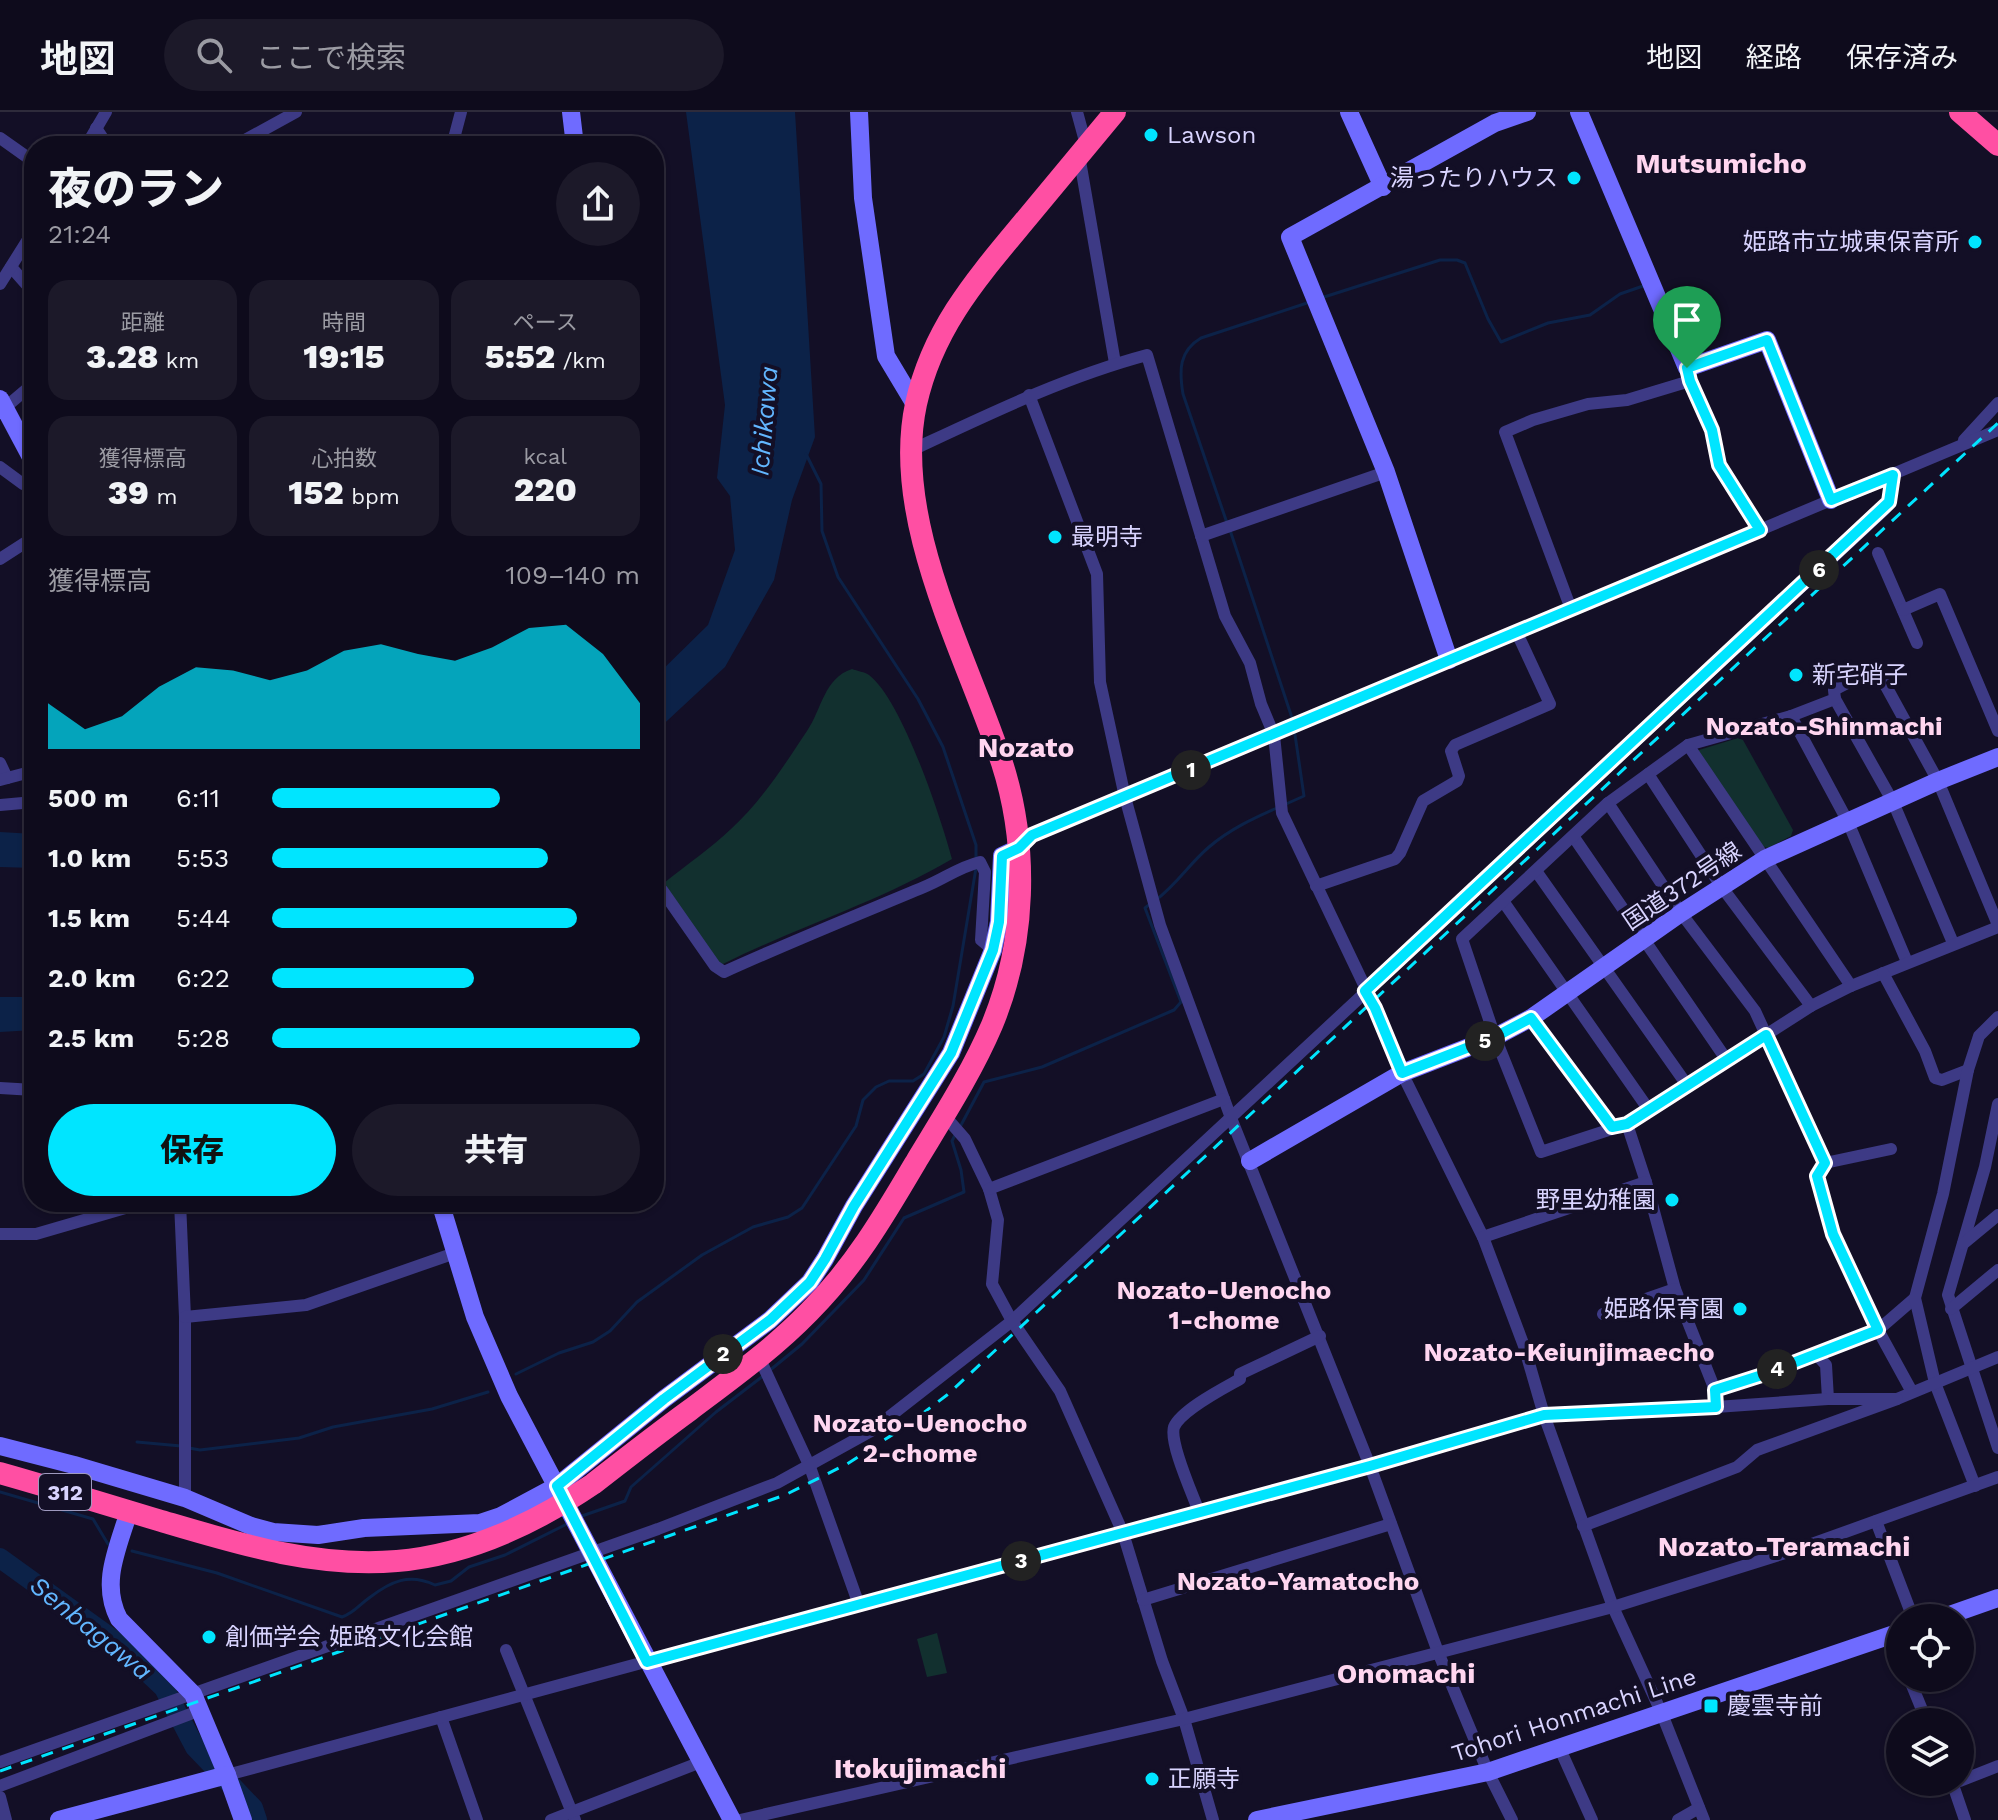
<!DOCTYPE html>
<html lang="ja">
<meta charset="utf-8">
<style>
:root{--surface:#0e0b1c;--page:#1c1929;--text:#f1f3f6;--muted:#9b9ba3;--line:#2e2b3b;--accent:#00e5ff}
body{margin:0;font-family:"Work Sans","Noto Sans JP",sans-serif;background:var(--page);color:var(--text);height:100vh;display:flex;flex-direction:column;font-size:30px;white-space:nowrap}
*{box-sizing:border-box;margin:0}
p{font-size:26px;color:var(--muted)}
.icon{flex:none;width:44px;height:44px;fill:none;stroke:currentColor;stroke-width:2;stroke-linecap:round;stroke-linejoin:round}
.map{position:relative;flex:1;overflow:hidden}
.details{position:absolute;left:24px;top:24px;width:640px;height:1076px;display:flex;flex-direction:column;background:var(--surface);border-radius:32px;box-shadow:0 2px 6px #0004,0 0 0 2px var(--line)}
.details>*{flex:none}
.buttons{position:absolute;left:1886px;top:1492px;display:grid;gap:16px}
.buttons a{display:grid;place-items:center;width:88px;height:88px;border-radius:50%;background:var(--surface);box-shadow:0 2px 6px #0004,0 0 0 2px var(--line);font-size:40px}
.pin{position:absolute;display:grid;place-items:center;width:68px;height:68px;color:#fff;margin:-82px -34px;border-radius:50% 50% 50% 0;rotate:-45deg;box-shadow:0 0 8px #0007}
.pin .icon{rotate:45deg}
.km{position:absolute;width:40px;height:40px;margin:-20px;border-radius:50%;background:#222;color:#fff;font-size:22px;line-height:40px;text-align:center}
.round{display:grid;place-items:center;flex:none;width:84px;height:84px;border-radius:42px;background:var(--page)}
.overview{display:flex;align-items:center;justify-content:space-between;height:136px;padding:0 24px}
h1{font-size:44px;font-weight:800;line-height:60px}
.figures{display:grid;grid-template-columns:repeat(3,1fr);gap:12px;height:136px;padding:8px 24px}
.figures div{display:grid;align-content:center;border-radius:20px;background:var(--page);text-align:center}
.figures b{font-size:34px;font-weight:800}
.figures small{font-size:22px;font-weight:400}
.figures p{font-size:22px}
.chart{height:224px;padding:16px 24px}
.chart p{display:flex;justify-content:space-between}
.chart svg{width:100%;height:144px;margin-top:8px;fill:var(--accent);opacity:.7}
.button{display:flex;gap:16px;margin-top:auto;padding:16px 24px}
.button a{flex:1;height:92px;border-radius:48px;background:var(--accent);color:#111;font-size:32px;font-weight:800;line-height:92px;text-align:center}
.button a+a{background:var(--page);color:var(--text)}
ul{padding:0 24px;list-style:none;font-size:26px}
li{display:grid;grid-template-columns:128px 96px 1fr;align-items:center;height:60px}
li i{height:20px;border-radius:10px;background:var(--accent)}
header{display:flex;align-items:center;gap:48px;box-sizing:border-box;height:112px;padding:0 40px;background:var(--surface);border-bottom:2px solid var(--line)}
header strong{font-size:38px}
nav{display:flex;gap:44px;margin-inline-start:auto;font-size:28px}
.search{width:560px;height:72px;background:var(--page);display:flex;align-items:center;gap:20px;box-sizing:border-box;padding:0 28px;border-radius:44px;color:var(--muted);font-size:30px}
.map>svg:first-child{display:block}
</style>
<header>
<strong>地図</strong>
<div class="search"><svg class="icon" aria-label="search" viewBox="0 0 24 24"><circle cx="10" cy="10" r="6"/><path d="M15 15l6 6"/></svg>ここで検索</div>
<nav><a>地図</a><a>経路</a><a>保存済み</a></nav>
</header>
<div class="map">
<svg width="1998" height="1708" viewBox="0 0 1998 1708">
<rect width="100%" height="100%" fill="#130f26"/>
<g fill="#12302f">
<path d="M852,557c5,2 13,3 17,6 33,25 72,143 83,184 -73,43 -153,67 -229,105l-5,-1 -54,-80c22,-18 47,-35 67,-54 30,-27 54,-65 76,-98 15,-22 17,-53 45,-62z"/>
<polygon points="1738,626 1743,628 1793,718 1791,724 1768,736 1761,734 1697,643 1699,638"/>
<polygon points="937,1521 947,1561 927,1565 917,1527"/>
</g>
<g fill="#0c2248">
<polygon points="686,0 795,0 815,325 792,388 774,468 725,555 654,621 654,566 708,513 735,438 730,384 717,366 725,293"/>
<polygon points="0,720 34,722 34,756 0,755"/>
<polygon points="0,885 34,885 34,918 0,920"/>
</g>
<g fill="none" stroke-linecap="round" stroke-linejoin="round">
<g stroke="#0c2248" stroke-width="3">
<polyline points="1321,186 1440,148 1457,148 1465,151 1488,207 1501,230 1548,211 1590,203 1620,182 1643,174"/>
<polyline points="806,342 821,372 822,419 838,465 918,587 943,635 976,733 976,748"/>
<path d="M1227,411l-44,-129c-4,-24 -4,-43 18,-56l109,-36"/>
<polyline points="1230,418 1293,609"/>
<polyline points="1286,692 1304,684 1294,616"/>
<path d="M1156,788c22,-17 33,-36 53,-53 21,-18 45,-29 70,-40"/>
<polyline points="960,1015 984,970 1042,955 1174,898 1181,890 1145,796 1150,792"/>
<polyline points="769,1259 802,1232 864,1168 904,1106 964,1080 961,1058 952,1029 956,1021"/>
<polyline points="516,1262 559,1241 593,1230 610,1219 637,1190 702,1143 753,1115 788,1105 802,1096 856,1014 863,988 876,975 889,969 913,969 924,962 944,925 953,894 976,756"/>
<polyline points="137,1330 181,1334"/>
<polyline points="189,1336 200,1338 299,1326 333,1315 432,1297 488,1280"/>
<polyline points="0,1380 93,1407 108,1432"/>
<polyline points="579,1405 625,1389 631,1375 716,1300 763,1264"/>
<path d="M132,1439l85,22 125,44c12,-4 17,-12 27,-19 22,-17 40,-25 66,-13l16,-4 18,-14 36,-12 64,-32"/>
</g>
<polyline stroke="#0c2248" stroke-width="20" points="0,1446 111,1526 164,1576 195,1635 253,1696 257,1708"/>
<g stroke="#3d3a85" stroke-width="12">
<polyline points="1077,0 1086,33"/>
<polyline points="96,16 108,34"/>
<polyline points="0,26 34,50"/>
<polyline points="86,34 106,0"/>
<polyline points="234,34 296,0"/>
<polyline points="452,34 461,0"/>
<polyline points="1079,43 1115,251"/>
<polyline points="11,155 34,181"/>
<polyline points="0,172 34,118"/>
<polyline points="1688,263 1712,318 1719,353 1760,418"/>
<polyline points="1029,283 1097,462 1100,570 1125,685 1160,813 1231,1006 1370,1354 1438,1540 1488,1660 1512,1708"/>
<polyline points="0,300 34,271"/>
<polyline points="1964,328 1998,291"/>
<path d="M912,338c77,-36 153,-73 235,-95l78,261 25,47 11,41 13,31 8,78 93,195 27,65 81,164 41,109 20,69 69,192 49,107 42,106"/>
<polyline points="0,355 23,372 34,370"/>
<polyline points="1201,424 1386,360"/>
<polyline points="1878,441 1917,531"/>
<polyline points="0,447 34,425"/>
<polyline points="1571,497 1505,320 1533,308 1588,292 1627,288 1690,269"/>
<polyline points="1903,498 1940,482 1998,619"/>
<polyline points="1835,587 1893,690 1953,831"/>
<polyline points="1791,604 1848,710 1907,850"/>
<polyline points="1688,633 1851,874"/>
<polyline points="0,651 7,666"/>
<polyline points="1648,662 1721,774 1811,894"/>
<polyline points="0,668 34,659"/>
<polyline points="1608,691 1681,801 1755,899 1825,1051"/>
<polyline points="0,693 34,690"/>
<polyline points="1573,724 1726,947"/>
<polyline points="1019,736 1032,723 1998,318"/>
<polyline points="1536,759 1687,973"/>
<polyline points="1316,774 1395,747 1400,741 1423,689 1457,669 1459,664 1451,639 1455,633 1550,592 1517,521"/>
<path d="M654,776l8,2 53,76 9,6c66,-30 133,-57 200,-85 20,-8 35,-20 56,-25l5,10 -4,68 12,10"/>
<polyline points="1503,789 1649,998"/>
<polyline points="1998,813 1938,669 1876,556 1834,578 1835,587 1791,604 1688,633 1608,691 1462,827 1495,925 1541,1040 1627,1012 1811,894 1851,874 1998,815"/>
<polyline points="1883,861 1925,939 1935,966 1942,968 1968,958"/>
<polyline points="1531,906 1612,1015"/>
<polyline points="0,976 34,978"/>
<polyline points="1998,992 1985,1055 1948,1183 1998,1336"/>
<polyline points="944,1003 965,1027 989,1077 998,1108 992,1172 1012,1209 1060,1279 1123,1421 1162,1549 1184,1607 1213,1708"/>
<polyline points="1627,1012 1646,1070 1675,1177 1715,1278 1716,1295"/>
<polyline points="1891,1037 1825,1051 1817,1064 1833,1122 1878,1218 1912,1280"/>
<polyline points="989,1077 1224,987"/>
<polyline points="180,1090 185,1205 185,1386"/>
<polyline points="0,1122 36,1122 146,1090"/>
<polyline points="1483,1125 1646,1070"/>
<polyline points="1963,1132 1998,1103"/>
<polyline points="1951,1197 1998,1158"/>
<polyline points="1603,1202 1675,1177"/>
<polyline points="185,1205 306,1193 455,1141"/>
<polyline points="1816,1242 1826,1253 1828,1287"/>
<polyline points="759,1245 810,1355 859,1493"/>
<polyline points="1715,1278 1762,1263 1878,1218 1915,1186"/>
<polyline points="1975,1374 1935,1271 1915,1186 1943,1082 1968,958 1979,924 1998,905"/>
<path d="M1199,1400c-6,-17 -30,-69 -25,-85 7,-17 50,-39 66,-48v-5l80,-38"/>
<polyline points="1876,1409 1913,1506"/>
<polyline points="1583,1414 1737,1355 1757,1338 1897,1287 1998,1245"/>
<polyline points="1143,1488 1391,1412"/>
<polyline points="1892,1523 1900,1543"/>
<polyline points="506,1538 575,1708"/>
<polyline points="1909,1566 1927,1610"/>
<polyline points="441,1605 477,1708"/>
<polyline points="1560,1637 1592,1708"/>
<polyline points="0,1650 658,1417 777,1371 871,1319 1012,1209 1885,397 1889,390 1893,363"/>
<polyline points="227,1663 1370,1354 1544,1303 1716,1295 1828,1287 1897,1287"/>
<polyline points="1960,1669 1998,1654"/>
<polyline points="1952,1670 1965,1708"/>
<polyline points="0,1674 201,1598"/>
<polyline points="0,1685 6,1708"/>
<polyline points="551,1708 701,1650"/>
<polyline points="740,1708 1184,1607 1613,1495 1798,1437 1998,1365"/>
<polyline points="1678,1708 1699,1696"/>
</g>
<g stroke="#6f6bff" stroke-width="18">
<polyline points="571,0 575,34"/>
<polyline points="859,0 863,86 886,244 916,294"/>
<polyline points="1349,0 1383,75"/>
<polyline points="1579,0 1687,256 1767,228 1831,388"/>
<polyline points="0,287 34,351"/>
<polyline points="1449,548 1386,360 1290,125 1495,11 1527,0"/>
<polyline points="1250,1049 1402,961 1495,925 1531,906 1681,801 1765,747 1938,669 1998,645"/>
<polyline points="440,1090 475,1205 509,1284 732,1708"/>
<polyline points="0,1334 74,1353 185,1386 251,1414 273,1420 318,1423 364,1416 480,1411 501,1404 557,1374 664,1287 770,1208 810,1170 825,1147 854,1094 951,941 993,838 999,810 1002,744 1019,736"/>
<path d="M129,1399c-11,37 -29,72 -10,108l74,75 34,81 16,45"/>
<polyline points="1941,1506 1998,1486"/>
<polyline points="59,1708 227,1663"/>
<polyline points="1257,1708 1488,1660 1900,1520"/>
</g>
<g stroke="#ff4fa3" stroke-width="22">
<polyline points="1960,0 1998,33"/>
<path d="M0,1361c53,15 105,31 158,47 78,23 156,48 239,41 71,-6 137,-37 196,-77 32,-25 64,-50 97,-74 41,-31 83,-61 119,-98 46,-46 75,-96 108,-152 26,-43 55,-88 75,-135 34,-82 37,-178 10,-262 -36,-109 -111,-243 -86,-359 17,-77 62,-127 111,-186 29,-35 59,-71 88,-106"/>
</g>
<polyline stroke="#00e5ff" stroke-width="3" stroke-dasharray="12 10" stroke-linecap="butt" points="0,1659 785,1383 847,1352 906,1314 947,1283 1998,311"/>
</g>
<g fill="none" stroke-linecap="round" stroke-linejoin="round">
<g stroke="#fff" stroke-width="16">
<polygon id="route" points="1767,228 1831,388 1893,363 1889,390 1365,879 1375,896 1402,961 1495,925 1531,906 1612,1015 1627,1012 1766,923 1825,1051 1817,1064 1833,1122 1878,1218 1762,1263 1715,1278 1716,1295 1544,1303 1370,1354 647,1550 557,1374 664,1287 770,1208 810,1170 825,1147 854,1094 951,941 993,838 999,810 1002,744 1019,736 1032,723 1760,418 1719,353 1712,318 1690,269 1687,256"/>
</g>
<use href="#route" stroke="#00e5ff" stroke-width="10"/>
</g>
<g fill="#00e5ff" stroke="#130f26" stroke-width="3">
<circle cx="1151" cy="23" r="8"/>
<circle cx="1574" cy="66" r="8"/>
<circle cx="1975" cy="130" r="8"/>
<circle cx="1055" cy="425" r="8"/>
<circle cx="1796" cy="563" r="8"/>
<circle cx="1672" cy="1088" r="8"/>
<circle cx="1740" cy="1197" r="8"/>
<circle cx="209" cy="1525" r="8"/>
<rect x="1703" y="1586" width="16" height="16" rx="4"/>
<circle cx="1152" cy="1667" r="8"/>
</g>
<g text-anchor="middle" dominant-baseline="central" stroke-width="8" stroke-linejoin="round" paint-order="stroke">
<rect fill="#130f26" stroke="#9e99be" stroke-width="2" x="39" y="1362" width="52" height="36" rx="6"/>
<g font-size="22" font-weight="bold" fill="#d9d4ff">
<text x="65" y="1380">312</text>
</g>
<g font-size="24" fill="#d9d4ff" stroke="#130f26" text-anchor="start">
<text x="1167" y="23">Lawson</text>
<text x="1558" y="66" text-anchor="end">湯ったりハウス</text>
<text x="1959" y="130" text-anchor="end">姫路市立城東保育所</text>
<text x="1071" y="425">最明寺</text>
<text x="1812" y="563">新宅硝子</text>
<text x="1656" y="1088" text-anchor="end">野里幼稚園</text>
<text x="1724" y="1197" text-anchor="end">姫路保育園</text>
<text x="225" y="1525">創価学会 姫路文化会館</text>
<text x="1727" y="1594">慶雲寺前</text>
<text x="1168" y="1667">正願寺</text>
</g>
<g font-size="24" fill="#d9d4ff" stroke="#130f26">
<text transform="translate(1682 774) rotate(-34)">国道372号線</text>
<text transform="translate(1574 1603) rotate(-18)">Tohori Honmachi Line</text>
</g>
<g font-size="26" font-style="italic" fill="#62b6ff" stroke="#130f26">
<text transform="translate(764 309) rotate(-85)">Ichikawa</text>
<text transform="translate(91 1516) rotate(39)">Senbagawa</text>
</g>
<g font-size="26" font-weight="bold" fill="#ffd6f0" stroke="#130f26">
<text x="1824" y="614">Nozato-Shinmachi</text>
<text x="1224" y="1178">Nozato-Uenocho<tspan x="1224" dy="30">1-chome</tspan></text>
<text x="1569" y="1240">Nozato-Keiunjimaecho</text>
<text x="920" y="1311">Nozato-Uenocho<tspan x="920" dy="30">2-chome</tspan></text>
<text x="1298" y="1469">Nozato-Yamatocho</text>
</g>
<g font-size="28" font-weight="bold" fill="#ffd6f0" stroke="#130f26">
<text x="1721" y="51">Mutsumicho</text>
<text x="1026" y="635">Nozato</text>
<text x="1784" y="1434">Nozato-Teramachi</text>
<text x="1406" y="1561">Onomachi</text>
<text x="920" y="1656">Itokujimachi</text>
</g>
</g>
</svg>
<div class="buttons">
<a><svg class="icon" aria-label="locate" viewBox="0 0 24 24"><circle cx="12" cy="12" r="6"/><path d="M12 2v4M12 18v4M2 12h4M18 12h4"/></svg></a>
<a><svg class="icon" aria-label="layers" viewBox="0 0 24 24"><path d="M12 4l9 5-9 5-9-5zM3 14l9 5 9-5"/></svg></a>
</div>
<div class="pin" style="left:1687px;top:256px;background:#1e9e55"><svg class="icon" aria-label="arrive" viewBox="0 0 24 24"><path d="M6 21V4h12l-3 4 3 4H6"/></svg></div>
<b class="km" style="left:1191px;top:658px">1</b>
<b class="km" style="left:723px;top:1242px">2</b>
<b class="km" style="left:1021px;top:1449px">3</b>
<b class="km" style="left:1777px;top:1257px">4</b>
<b class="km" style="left:1485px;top:929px">5</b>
<b class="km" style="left:1819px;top:458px">6</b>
<section class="details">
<div class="overview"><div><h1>夜のラン</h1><p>21:24</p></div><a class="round"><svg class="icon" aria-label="share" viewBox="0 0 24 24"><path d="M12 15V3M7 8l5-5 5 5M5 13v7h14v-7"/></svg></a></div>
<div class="figures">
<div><p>距離</p><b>3.28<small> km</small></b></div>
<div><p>時間</p><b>19:15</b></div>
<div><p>ペース</p><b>5:52<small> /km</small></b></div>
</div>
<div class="figures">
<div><p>獲得標高</p><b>39<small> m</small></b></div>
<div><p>心拍数</p><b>152<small> bpm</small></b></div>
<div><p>kcal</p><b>220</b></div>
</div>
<div class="chart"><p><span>獲得標高</span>109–140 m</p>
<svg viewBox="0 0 160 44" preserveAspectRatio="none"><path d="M0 44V30L10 38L20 34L30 25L40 19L50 20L60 23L70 20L80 14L90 12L100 15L110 17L120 13L130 7L140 6L150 15L160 30V44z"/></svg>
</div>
<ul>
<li><b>500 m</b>6:11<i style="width:62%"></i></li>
<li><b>1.0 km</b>5:53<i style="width:75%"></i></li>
<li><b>1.5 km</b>5:44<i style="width:83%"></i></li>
<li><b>2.0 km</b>6:22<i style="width:55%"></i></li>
<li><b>2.5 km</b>5:28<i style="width:100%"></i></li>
</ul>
<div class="button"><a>保存</a><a>共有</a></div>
</section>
</div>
